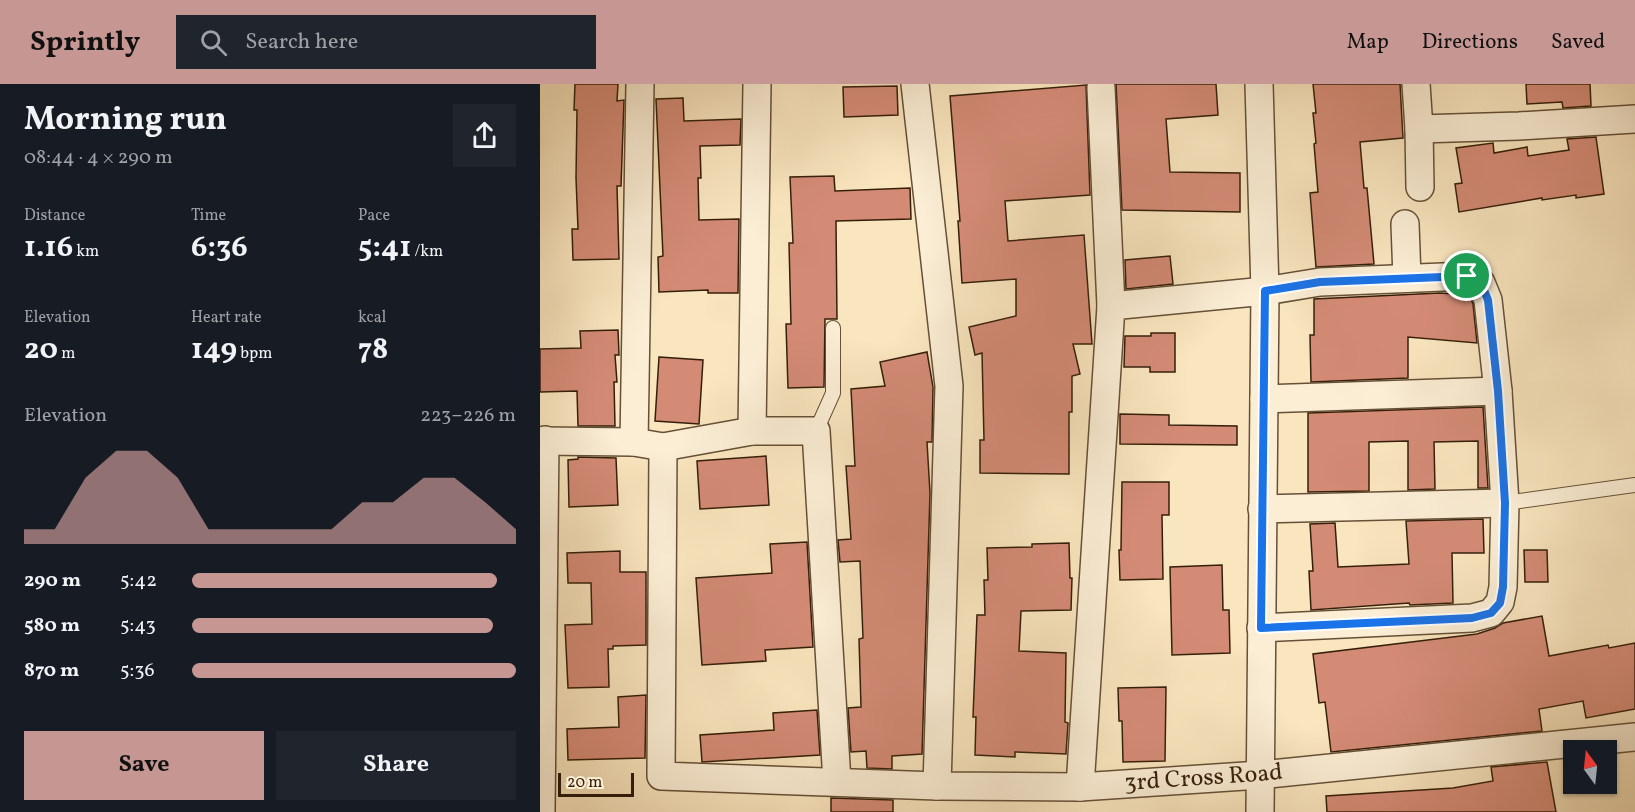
<!DOCTYPE html>
<meta charset="utf-8">
<style>
:root{--surface:#171b24;--page:#20242c;--text:#f1f3f6;--muted:#9ea1a6;--accent:#c59692}
body{margin:0;font-family:Vollkorn,serif;background:var(--page);color:var(--text);height:100vh;display:flex;flex-direction:column;font-size:22px;white-space:nowrap}
*{box-sizing:border-box;margin:0}
p{font-size:20px;color:var(--muted)}
.icon{flex:none;width:33px;height:33px;fill:none;stroke:currentColor;stroke-width:2;stroke-linecap:round;stroke-linejoin:round}
.map{position:relative;flex:1;overflow:hidden}
.drawer{display:flex;flex-direction:column;background:var(--surface);width:540px}
.drawer>*{flex:none}
.needle{width:39px;rotate:345deg}
.tools{position:absolute;left:1023px;top:656px;display:grid;gap:12px}
.tools a{display:grid;place-items:center;width:54px;height:54px;border-radius:0px;background:var(--surface);box-shadow:0 2px 4px #0004;font-size:30px}
.scale{position:absolute;left:18px;bottom:15px;width:76px;box-sizing:border-box;padding-left:6px;border:3px solid #351f0a;border-top:0;font-size:16px;line-height:21px;white-space:nowrap;color:#351f0a;-webkit-text-stroke:4px #fbeed5;paint-order:stroke}
.pin{position:absolute;display:grid;place-items:center;width:51px;height:51px;color:#fff;margin:-26px;border:3px solid #fff;border-radius:50%;box-shadow:0 2px 6px #0007}
.round{display:grid;place-items:center;flex:none;width:63px;height:63px;border-radius:0px;background:var(--page)}
.summary{display:flex;align-items:center;justify-content:space-between;height:102px;padding:0 24px}
h1{font-size:33px;font-weight:700;line-height:45px}
.metrics{display:grid;grid-template-columns:repeat(3,1fr);gap:9px;height:102px;padding:6px 24px}
.metrics div{display:grid;align-content:center}
.metrics b{font-size:30px;font-weight:700}
.metrics small{font-size:16px;font-weight:400}
.metrics p{font-size:16px}
.chart{height:168px;padding:12px 24px}
.chart p{display:flex;justify-content:space-between}
.chart svg{width:100%;height:108px;margin-top:6px;fill:var(--accent);opacity:.7}
.button{display:flex;gap:12px;margin-top:auto;padding:12px 24px}
.button a{flex:1;height:69px;border-radius:0px;background:var(--accent);color:#111;font-size:24px;font-weight:700;line-height:69px;text-align:center}
.button a+a{background:var(--page);color:var(--text)}
ul{padding:0 24px;list-style:none;font-size:20px}
li{display:grid;grid-template-columns:96px 72px 1fr;align-items:center;height:45px}
li i{height:15px;border-radius:8px;background:var(--accent)}
header{display:flex;align-items:center;gap:36px;box-sizing:border-box;height:84px;padding:0 30px;background:var(--accent);color:#111}
header strong{font-size:28px}
nav{display:flex;gap:33px;margin-inline-start:auto;font-size:21px}
.search{width:420px;height:54px;background:var(--page);display:flex;align-items:center;gap:15px;box-sizing:border-box;padding:0 21px;border-radius:0px;color:var(--muted);font-size:22px}
main{display:flex;flex:1;min-height:0}
.map>svg:first-child{display:block}
</style>
<header>
<strong>Sprintly</strong>
<div class="search"><svg class="icon" aria-label="search" viewBox="0 0 24 24"><circle cx="10" cy="10" r="6"/><path d="M15 15l6 6"/></svg>Search here</div>
<nav><a>Map</a><a>Directions</a><a>Saved</a></nav>
</header>
<main>
<section class="drawer">
<div class="summary"><div><h1>Morning run</h1><p>08:44 · 4 × 290 m</p></div><a class="round"><svg class="icon" aria-label="share" viewBox="0 0 24 24"><path d="M12 15V3M7 8l5-5 5 5M5 13v7h14v-7"/></svg></a></div>
<div class="metrics">
<div><p>Distance</p><b>1.16<small> km</small></b></div>
<div><p>Time</p><b>6:36</b></div>
<div><p>Pace</p><b>5:41<small> /km</small></b></div>
</div>
<div class="metrics">
<div><p>Elevation</p><b>20<small> m</small></b></div>
<div><p>Heart rate</p><b>149<small> bpm</small></b></div>
<div><p>kcal</p><b>78</b></div>
</div>
<div class="chart"><p><span>Elevation</span>223–226 m</p>
<svg viewBox="0 0 160 44" preserveAspectRatio="none"><path d="M0 44V38L10 38L20 17L30 6L40 6L50 17L60 38L70 38L80 38L90 38L100 38L110 27L120 27L130 17L140 17L150 27L160 38V44z"/></svg>
</div>
<ul>
<li><b>290 m</b>5:42<i style="width:94%"></i></li>
<li><b>580 m</b>5:43<i style="width:93%"></i></li>
<li><b>870 m</b>5:36<i style="width:100%"></i></li>
</ul>
<div class="button"><a>Save</a><a>Share</a></div>
</section>
<div class="map">
<svg width="1095" height="728" viewBox="0 0 1095 728">
<rect width="100%" height="100%" fill="#f9e5be"/>
<filter id="stains"><feTurbulence type="fractalNoise" baseFrequency=".00333" numOctaves="4"/><feColorMatrix values="0 0 0 0 .2 0 0 0 0 .09 0 0 0 0 .02 0 0 0 .5 -.17"/></filter>
<radialGradient id="worn" r=".72"><stop offset=".6" stop-color="#630" stop-opacity="0"/><stop offset="1" stop-color="#630" stop-opacity=".3"/></radialGradient>
<g fill="#d48b76" stroke="#351f0a" stroke-width="1.5">
<polygon points="35,0 78,0 77,17 84,16 81,102 77,102 79,175 33,176 32,145 38,145 36,94 37,26 34,26"/>
<polygon points="576,0 676,0 678,31 626,35 630,88 700,89 700,128 582,126"/>
<polygon points="773,0 860,0 863,54 820,58 824,104 827,104 834,180 776,183 770,109 778,108 774,60 776,59 773,29 776,29"/>
<polygon points="986,0 1050,0 1051,22 1023,24 1022,18 987,20"/>
<polygon points="546,1 550,111 465,117 468,157 544,151 552,260 533,260 540,290 532,292 532,328 529,328 529,390 440,389 440,356 444,356 442,269 435,271 429,243 476,232 476,195 422,199 418,137 420,137 410,12"/>
<polygon points="357,2 358,31 304,33 303,3"/>
<polygon points="143,14 144,37 201,35 200,61 160,62 161,94 158,94 159,136 199,135 198,209 168,209 168,206 119,208 118,173 123,172 116,15"/>
<polygon points="1056,53 1064,110 1036,114 1036,111 1002,116 1002,114 919,128 915,100 922,99 916,64 953,59 954,69 987,63 988,72 1029,66 1027,55"/>
<polygon points="294,92 295,107 370,104 371,135 296,137 297,235 285,235 284,303 248,304 246,240 251,240 249,159 253,159 250,93"/>
<polygon points="630,172 633,200 586,205 585,176"/>
<polygon points="900,209 929,211 933,220 937,259 868,253 868,294 771,298 770,251 774,251 774,215"/>
<polygon points="78,246 79,271 75,271 77,298 74,298 75,342 38,342 37,307 0,308 0,265 41,264 40,247"/>
<polygon points="611,249 635,249 635,288 610,288 610,283 584,283 585,252 611,252"/>
<polygon points="387,268 393,303 392,358 387,358 390,409 382,670 352,672 352,685 327,684 326,667 311,668 308,624 321,623 319,555 323,554 320,477 300,478 298,456 311,455 306,382 315,382 311,305 345,302 340,278"/>
<polygon points="119,273 163,276 159,340 115,337"/>
<polygon points="943,323 948,404 938,404 938,357 894,358 895,405 868,406 868,357 829,358 829,407 768,408 768,329"/>
<polygon points="580,330 629,331 629,341 697,342 697,361 580,360"/>
<polygon points="226,372 229,421 160,425 157,377"/>
<polygon points="38,373 76,374 78,421 29,423 28,376 38,375"/>
<polygon points="582,398 629,398 629,431 622,431 623,495 580,496 579,466 581,466"/>
<polygon points="943,435 944,469 912,469 913,519 870,521 869,519 771,526 769,487 773,487 770,440 795,439 798,483 869,480 866,437"/>
<polygon points="267,458 273,563 225,566 226,577 162,581 156,494 232,489 230,460"/>
<polygon points="529,459 530,494 532,494 531,526 481,527 479,567 526,569 525,638 528,639 526,670 475,668 475,673 435,671 436,633 433,633 437,531 445,531 444,496 448,496 447,464 492,463 492,460"/>
<polygon points="984,466 1007,466 1008,498 985,498"/>
<polygon points="80,467 80,488 106,488 106,561 73,562 73,565 68,565 69,603 28,604 25,541 52,540 51,499 28,499 27,469"/>
<polygon points="682,481 683,526 689,526 690,569 632,571 630,483"/>
<polygon points="1002,532 1009,572 1068,561 1069,564 1095,559 1095,625 1046,634 1043,617 999,625 1002,647 791,668 785,618 779,619 773,570 937,550 955,544 963,539"/>
<polygon points="626,603 625,677 583,678 582,637 579,637 578,604"/>
<polygon points="106,611 105,674 28,676 27,645 79,643 78,613"/>
<polygon points="277,626 280,671 162,678 160,651 234,646 233,629"/>
<polygon points="1007,678 1016,728 787,728 786,712 913,704 953,697 951,683"/>
<polygon points="291,714 353,716 353,728 291,728"/>
</g>
<g fill="none" stroke-linecap="round" stroke-linejoin="round">
<g stroke="#665037" stroke-width="16">
<g id="service">
<polyline points="276,347 293,309 293,244"/>
<polyline points="965,419 1095,401"/>
</g>
</g>
<g stroke="#665037" stroke-width="30">
<g id="minor">
<polyline points="375,0 409,302 397,702"/>
<polyline points="719,0 725,207 720,728"/>
<polyline points="876,0 879,45 979,42 1095,35"/>
<polyline points="561,4 571,222"/>
<polyline points="879,45 880,103"/>
<polyline points="865,140 867,194"/>
<polyline points="724,315 958,307"/>
<polyline points="212,347 217,0"/>
<polyline points="0,357 94,358 123,363 212,347 276,347 297,698"/>
<polyline points="94,358 100,0"/>
<path id="s1" d="M123,363l-2,329 276,10 143,1 180,-12 375,-38"/>
<polyline points="722,425 965,419"/>
<polyline points="540,703 571,222 725,207 780,198 927,192 941,199 948,216 958,307 965,419 963,503 960,518 951,529 932,534 721,544"/>
<polyline points="1,728 5,356"/>
</g>
</g>
<use href="#service" stroke="#fbeed5" stroke-width="14"/>
<use href="#minor" stroke="#fbeed5" stroke-width="27"/>
</g>
<g fill="none" stroke-linecap="round" stroke-linejoin="round">
<g stroke="#fff" stroke-width="12">
<polygon id="route" points="927,192 941,199 948,216 958,307 965,419 963,503 960,519 951,529 932,534 721,544 725,207 780,198"/>
</g>
<use href="#route" stroke="#1a73e8" stroke-width="8"/>
</g>
<g text-anchor="middle" dominant-baseline="central" stroke-width="5" stroke-linejoin="round" paint-order="stroke">
<g font-size="24" fill="#351f0a" stroke="#fbeed5">
<text stroke="none"><textPath href="#s1" startOffset="872">3rd Cross Road</textPath></text>
</g>
</g>
<rect width="100%" height="100%" filter="url(#stains)"/>
<rect width="100%" height="100%" fill="url(#worn)"/>
</svg>
<div class="tools">
<a><svg class="needle" viewBox="-14 -14 28 28"><path d="M0-13l5 13h-10z" fill="#e53935"/><path d="M0 13l5-13h-10z" fill="#9ea1a6"/></svg></a>
</div>
<div class="scale">20 m</div>
<div class="pin" style="left:927px;top:192px;background:#1e9e55"><svg class="icon" aria-label="arrive" viewBox="0 0 24 24"><path d="M6 21V4h12l-3 4 3 4H6"/></svg></div>
</div>
</main>
